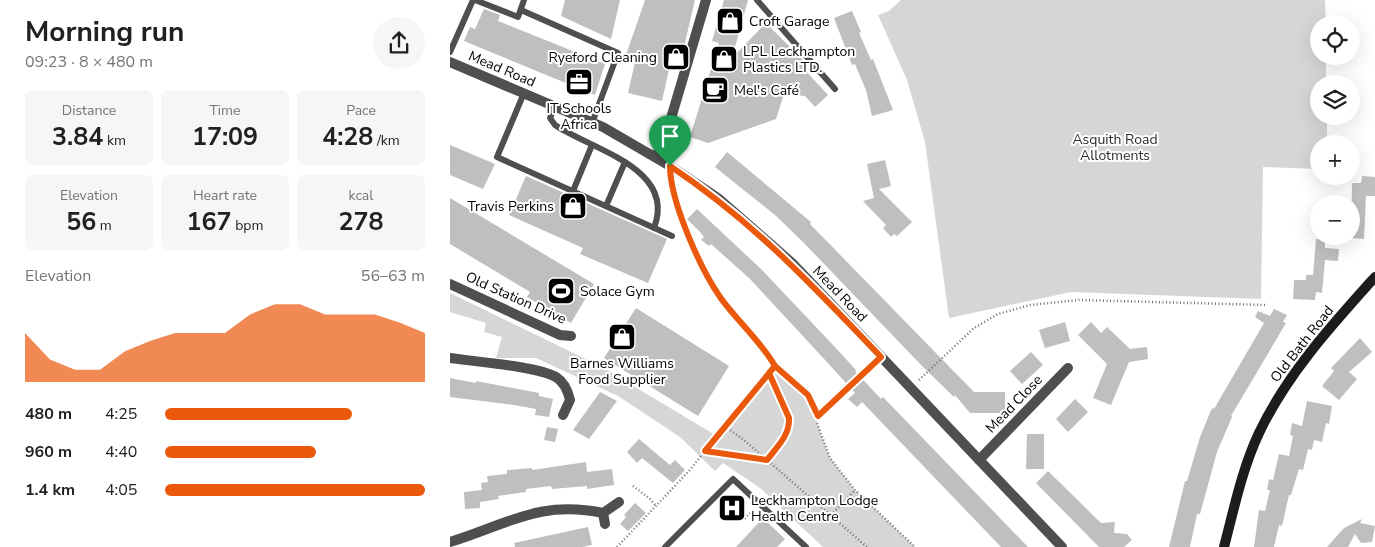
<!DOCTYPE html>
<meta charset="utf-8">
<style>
:root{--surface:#fff;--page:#f6f6f6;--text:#202124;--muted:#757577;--accent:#ea580c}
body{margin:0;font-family:"Nunito Sans",sans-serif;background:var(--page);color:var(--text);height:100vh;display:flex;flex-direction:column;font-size:19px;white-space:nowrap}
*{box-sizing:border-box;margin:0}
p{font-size:16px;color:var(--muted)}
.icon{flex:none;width:28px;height:28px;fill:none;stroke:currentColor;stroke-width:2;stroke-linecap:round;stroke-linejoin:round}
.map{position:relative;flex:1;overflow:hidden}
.drawer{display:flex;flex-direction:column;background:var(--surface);width:450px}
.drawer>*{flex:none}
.buttons{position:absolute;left:860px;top:15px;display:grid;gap:10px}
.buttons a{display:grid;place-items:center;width:50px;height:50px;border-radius:50%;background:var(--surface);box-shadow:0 5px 20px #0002;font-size:25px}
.pin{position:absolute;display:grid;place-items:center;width:42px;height:42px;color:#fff;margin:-51px -21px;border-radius:50% 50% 50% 0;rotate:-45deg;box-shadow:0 0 5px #0007}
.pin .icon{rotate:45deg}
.round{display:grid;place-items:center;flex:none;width:52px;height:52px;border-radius:26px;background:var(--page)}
.summary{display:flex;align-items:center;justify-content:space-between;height:85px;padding:0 25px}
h1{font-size:28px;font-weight:700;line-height:38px}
.stats{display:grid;grid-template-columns:repeat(3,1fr);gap:8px;height:85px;padding:5px 25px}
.stats div{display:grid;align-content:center;border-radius:8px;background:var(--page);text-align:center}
.stats b{font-size:25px;font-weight:700}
.stats small{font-size:14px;font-weight:400}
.stats p{font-size:14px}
.chart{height:140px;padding:10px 25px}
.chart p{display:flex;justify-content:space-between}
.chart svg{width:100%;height:90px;margin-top:5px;fill:var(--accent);opacity:.7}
ul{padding:0 25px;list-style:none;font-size:16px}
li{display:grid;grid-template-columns:80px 60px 1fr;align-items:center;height:38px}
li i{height:12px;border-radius:6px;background:var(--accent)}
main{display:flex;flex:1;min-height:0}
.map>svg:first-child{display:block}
</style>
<main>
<section class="drawer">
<div class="summary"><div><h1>Morning run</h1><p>09:23 · 8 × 480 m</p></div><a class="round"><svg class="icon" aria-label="share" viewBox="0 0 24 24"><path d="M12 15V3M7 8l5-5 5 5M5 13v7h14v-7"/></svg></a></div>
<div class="stats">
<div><p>Distance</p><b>3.84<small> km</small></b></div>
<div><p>Time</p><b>17:09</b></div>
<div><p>Pace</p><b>4:28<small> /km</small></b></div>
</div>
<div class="stats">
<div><p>Elevation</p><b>56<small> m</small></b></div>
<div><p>Heart rate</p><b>167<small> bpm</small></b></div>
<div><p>kcal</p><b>278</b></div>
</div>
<div class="chart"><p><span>Elevation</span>56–63 m</p>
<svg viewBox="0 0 160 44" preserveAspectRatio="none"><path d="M0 44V20L10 33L20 38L30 38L40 29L50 24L60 20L70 20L80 20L90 11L100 6L110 6L120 11L130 11L140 11L150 15L160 20V44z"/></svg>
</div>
<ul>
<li><b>480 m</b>4:25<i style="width:72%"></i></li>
<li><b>960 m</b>4:40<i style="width:58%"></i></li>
<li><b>1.4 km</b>4:05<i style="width:100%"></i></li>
</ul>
</section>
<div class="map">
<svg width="925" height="547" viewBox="0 0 925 547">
<rect width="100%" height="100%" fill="#fff"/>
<g fill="#d6d6d6">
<polygon points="451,0 875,0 876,24 869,24 869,56 876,56 876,84 869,84 869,116 877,116 877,144 869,144 869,169 813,167 811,299 621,292 499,318 475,142 457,80 428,15 439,11"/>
<polygon points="0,293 150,366 267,436 325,366 358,395 368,416 367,423 380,458 405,490 465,547 373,547 310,488 273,463 265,471 230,437 168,396 86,358 46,358 52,337 34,332 36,323 0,312"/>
</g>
<g fill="#bfbfbf">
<polygon points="115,0 170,0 161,39 111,16"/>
<polygon points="195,0 245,0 229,68 220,65 212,101 178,93 186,58 176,55"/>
<polygon points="274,0 298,0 282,58 316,23 358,65 354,69 378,95 365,107 355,96 334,94 326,119 258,143 240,137 269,43 262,41"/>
<polygon points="34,9 50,15 48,21 155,64 145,95 14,41 20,27 25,29"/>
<polygon points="402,11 411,32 409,33 421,60 423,59 443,110 422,116 416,90 405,64 402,65 384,18"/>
<polygon points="0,145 45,164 33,189 0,175"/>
<polygon points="277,152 361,222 360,224 524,392 555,392 555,413 520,413 505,395 504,397 473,367 354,243 325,215 265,167"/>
<polygon points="435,160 441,186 429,189 462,222 447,236 444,234 441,237 433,228 436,225 413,201 424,198 417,164"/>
<polygon points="76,176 217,239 198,283 130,254 133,248 59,215"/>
<polygon points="912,176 925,177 925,196 916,196 914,239 901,238 902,183 911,183"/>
<polygon points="0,198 144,284 121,323 77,297 80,292 0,244"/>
<polygon points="247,209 311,269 383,345 406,370 405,371 431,399 433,397 578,547 551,547 412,402 407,407 398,399 405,393 376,361 300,279 261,244 259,246 251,240 254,237 250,232 237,219"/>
<polygon points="866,239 875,240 875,248 889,249 888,261 875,260 872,293 866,292 865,300 843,299 844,280 856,280 856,275 863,275"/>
<polygon points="186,308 279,366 248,416 154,358"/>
<polygon points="824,309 837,315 833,322 836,323 781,416 782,417 767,452 750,514 747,514 740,547 719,547 735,481 737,481 750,437 762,408 764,409 814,323 805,317 808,311 820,316"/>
<polygon points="615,322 620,341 595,348 589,330"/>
<polygon points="641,322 651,333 657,327 680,349 697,347 698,359 679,362 661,405 643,398 657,364 628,335"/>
<polygon points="910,338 922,352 899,372 907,379 889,400 872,386 884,371 881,368"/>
<polygon points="581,352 593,365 572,384 560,371"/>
<polygon points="0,378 26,383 26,381 89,393 89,396 103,399 99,417 85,415 86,409 64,405 0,397"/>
<polygon points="150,392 167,401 139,439 123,430"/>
<polygon points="625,399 638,412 618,432 606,419"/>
<polygon points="857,401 882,406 879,424 876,423 872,442 864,440 862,450 858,449 853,470 849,469 841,495 839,495 832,526 829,525 824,547 804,547 809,510 815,511 820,490 817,490 819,479 823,480 829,454 839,456 843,436 840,435 842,423 852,426"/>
<polygon points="97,427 108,429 105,442 94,440"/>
<polygon points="577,434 594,434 594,469 576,469"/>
<polygon points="189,439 220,465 225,460 235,470 223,483 192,458 187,463 177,452"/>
<polygon points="136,462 137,472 162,469 164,485 137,489 137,486 102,489 101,486 76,489 76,492 48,496 49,499 30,502 30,508 15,509 14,492 32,490 31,483 38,482 37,476 57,474 57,470 82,468 82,470"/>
<polygon points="598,471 651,523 665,522 664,533 677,534 682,540 674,547 649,547 586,483"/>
<polygon points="185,503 196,513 178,531 170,524 176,517 174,515"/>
<polygon points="313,518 335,539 327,547 286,547"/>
<polygon points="912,519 910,523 925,526 922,542 911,543 905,534 898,547 877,547 894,528"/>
<polygon points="138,527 142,545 132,547 65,547 64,543"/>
</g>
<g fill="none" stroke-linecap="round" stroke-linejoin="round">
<g stroke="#717171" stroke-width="2.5" stroke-dasharray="1 2.5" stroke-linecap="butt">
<polyline points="220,180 242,247 270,296 325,366 358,395 368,416 367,423 380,458 405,490 465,547"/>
<polyline points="469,380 524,328 548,314 580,305 629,300 815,305"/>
<polyline points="284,415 325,366"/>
<polyline points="368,416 423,365"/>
<polyline points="272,424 294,440 417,547"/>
<polyline points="255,451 315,460"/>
<path d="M317,460c10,-13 23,-25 22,-42l-20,-45"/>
<polyline points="183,486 200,499 206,506"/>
<polyline points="292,515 295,518 304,510"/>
<polyline points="381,515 405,490"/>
<polyline points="167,547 239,471 267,436"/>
</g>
<g stroke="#4f4f4f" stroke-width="6">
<polyline points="25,0 68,17 74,0"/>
<polyline points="307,0 385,89"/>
<polyline points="71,10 168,53 142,123"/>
<polyline points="0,52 23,0"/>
<polyline points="74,93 47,157 222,236"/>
<path d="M105,106l-5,12 5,7c37,25 122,43 99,103"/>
<polyline points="123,191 142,145"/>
<polyline points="156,206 175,162"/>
<polyline points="215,547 283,479 356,547"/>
</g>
<g stroke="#4f4f4f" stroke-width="10">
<polyline points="0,62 153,127 220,166 269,199 342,263 612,547"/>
<polyline points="205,157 214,142 256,0"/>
<polyline points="0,284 110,335 121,336"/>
<path d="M0,358c26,4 86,8 106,19 8,5 12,14 14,23l-7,15"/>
<polyline points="529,460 618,368"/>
<polyline points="153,513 155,524"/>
<path d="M0,542c58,-18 89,-42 153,-29l16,-11"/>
</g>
<path stroke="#1c1c1c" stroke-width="10" d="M774,547c10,-38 18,-78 35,-114 28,-59 72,-107 116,-156"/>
<polyline stroke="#717171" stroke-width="2.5" stroke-dasharray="1 2.5" stroke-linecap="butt" points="267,436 284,415"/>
</g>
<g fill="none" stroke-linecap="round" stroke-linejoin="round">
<g stroke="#fff" stroke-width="10">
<path id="route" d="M220,166c0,35 30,102 50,131 17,24 40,43 55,69l-6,7 20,45c1,17 -12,29 -22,42l-62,-9 70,-85 33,29 10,21 63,-59c-69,-72 -127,-135 -211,-191"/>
</g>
<use href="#route" stroke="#ea580c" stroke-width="6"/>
</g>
<defs>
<g id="shop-square" transform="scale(1.4375)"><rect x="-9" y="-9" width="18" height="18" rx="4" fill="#000" stroke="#fff"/><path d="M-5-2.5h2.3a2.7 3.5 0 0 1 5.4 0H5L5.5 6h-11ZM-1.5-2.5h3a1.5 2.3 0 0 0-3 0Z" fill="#fff"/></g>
<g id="office-square" transform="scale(1.4375)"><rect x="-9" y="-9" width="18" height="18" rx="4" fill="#000" stroke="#fff"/><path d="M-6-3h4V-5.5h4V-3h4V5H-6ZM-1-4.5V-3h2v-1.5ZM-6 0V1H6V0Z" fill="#fff"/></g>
<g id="cafe-square" transform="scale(1.4375)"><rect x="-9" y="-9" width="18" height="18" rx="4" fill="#000" stroke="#fff"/><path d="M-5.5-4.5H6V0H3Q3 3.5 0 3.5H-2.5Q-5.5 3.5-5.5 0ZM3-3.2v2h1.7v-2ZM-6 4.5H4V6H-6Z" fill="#fff"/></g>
<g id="stadium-square" transform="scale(1.4375)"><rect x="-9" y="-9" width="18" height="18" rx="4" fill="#000" stroke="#fff"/><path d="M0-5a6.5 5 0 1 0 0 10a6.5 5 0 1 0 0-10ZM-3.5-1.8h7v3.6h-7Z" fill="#fff"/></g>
<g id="hospital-square" transform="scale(1.4375)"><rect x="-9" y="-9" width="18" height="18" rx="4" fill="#000" stroke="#fff"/><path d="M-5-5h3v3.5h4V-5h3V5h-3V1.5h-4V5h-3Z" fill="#fff"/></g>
</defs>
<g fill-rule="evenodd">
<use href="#shop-square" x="280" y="21"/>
<use href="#shop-square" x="226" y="57"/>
<use href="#shop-square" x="274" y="59"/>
<use href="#office-square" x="129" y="82"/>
<use href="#cafe-square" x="265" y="90"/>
<use href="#shop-square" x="123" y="206"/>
<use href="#stadium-square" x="111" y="291"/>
<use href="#shop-square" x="172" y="337"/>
<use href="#hospital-square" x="282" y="508"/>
</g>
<g text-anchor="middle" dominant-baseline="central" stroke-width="4" stroke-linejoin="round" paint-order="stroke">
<g font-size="14" fill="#000" stroke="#fff" text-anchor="start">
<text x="299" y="21">Croft Garage</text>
<text x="293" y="51">LPL Leckhampton<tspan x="293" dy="16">Plastics LTD.</tspan></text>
<text x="207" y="57" text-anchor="end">Ryeford Cleaning</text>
<text x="284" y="90">Mel's Café</text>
<text x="129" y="108" text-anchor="middle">IT Schools<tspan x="129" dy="16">Africa</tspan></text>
<text x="104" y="206" text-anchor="end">Travis Perkins</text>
<text x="130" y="291">Solace Gym</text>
<text x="172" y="363" text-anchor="middle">Barnes Williams<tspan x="172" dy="16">Food Supplier</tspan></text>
<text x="301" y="500">Leckhampton Lodge<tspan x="301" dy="16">Health Centre</tspan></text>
</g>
<g font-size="14" fill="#000" stroke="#fff">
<text transform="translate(52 69) rotate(23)">Mead Road</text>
<text transform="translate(390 294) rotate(46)">Mead Road</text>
<text transform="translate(66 298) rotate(24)">Old Station Drive</text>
<text transform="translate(852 344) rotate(-52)">Old Bath Road</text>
<text transform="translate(564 404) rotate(-46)">Mead Close</text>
</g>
<g font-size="14" fill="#2d2d2d" stroke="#fff">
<text x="665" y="139">Asquith Road<tspan x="665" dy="16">Allotments</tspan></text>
</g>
</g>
</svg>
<div class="buttons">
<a><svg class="icon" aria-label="locate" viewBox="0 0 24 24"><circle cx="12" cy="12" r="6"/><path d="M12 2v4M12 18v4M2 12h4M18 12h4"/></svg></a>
<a><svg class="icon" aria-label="layers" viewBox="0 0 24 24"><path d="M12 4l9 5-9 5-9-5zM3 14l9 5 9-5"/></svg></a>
<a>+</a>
<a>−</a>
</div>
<div class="pin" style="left:220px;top:166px;background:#1e9e55"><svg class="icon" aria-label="arrive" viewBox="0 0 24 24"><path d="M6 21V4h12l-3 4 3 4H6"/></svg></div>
</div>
</main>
